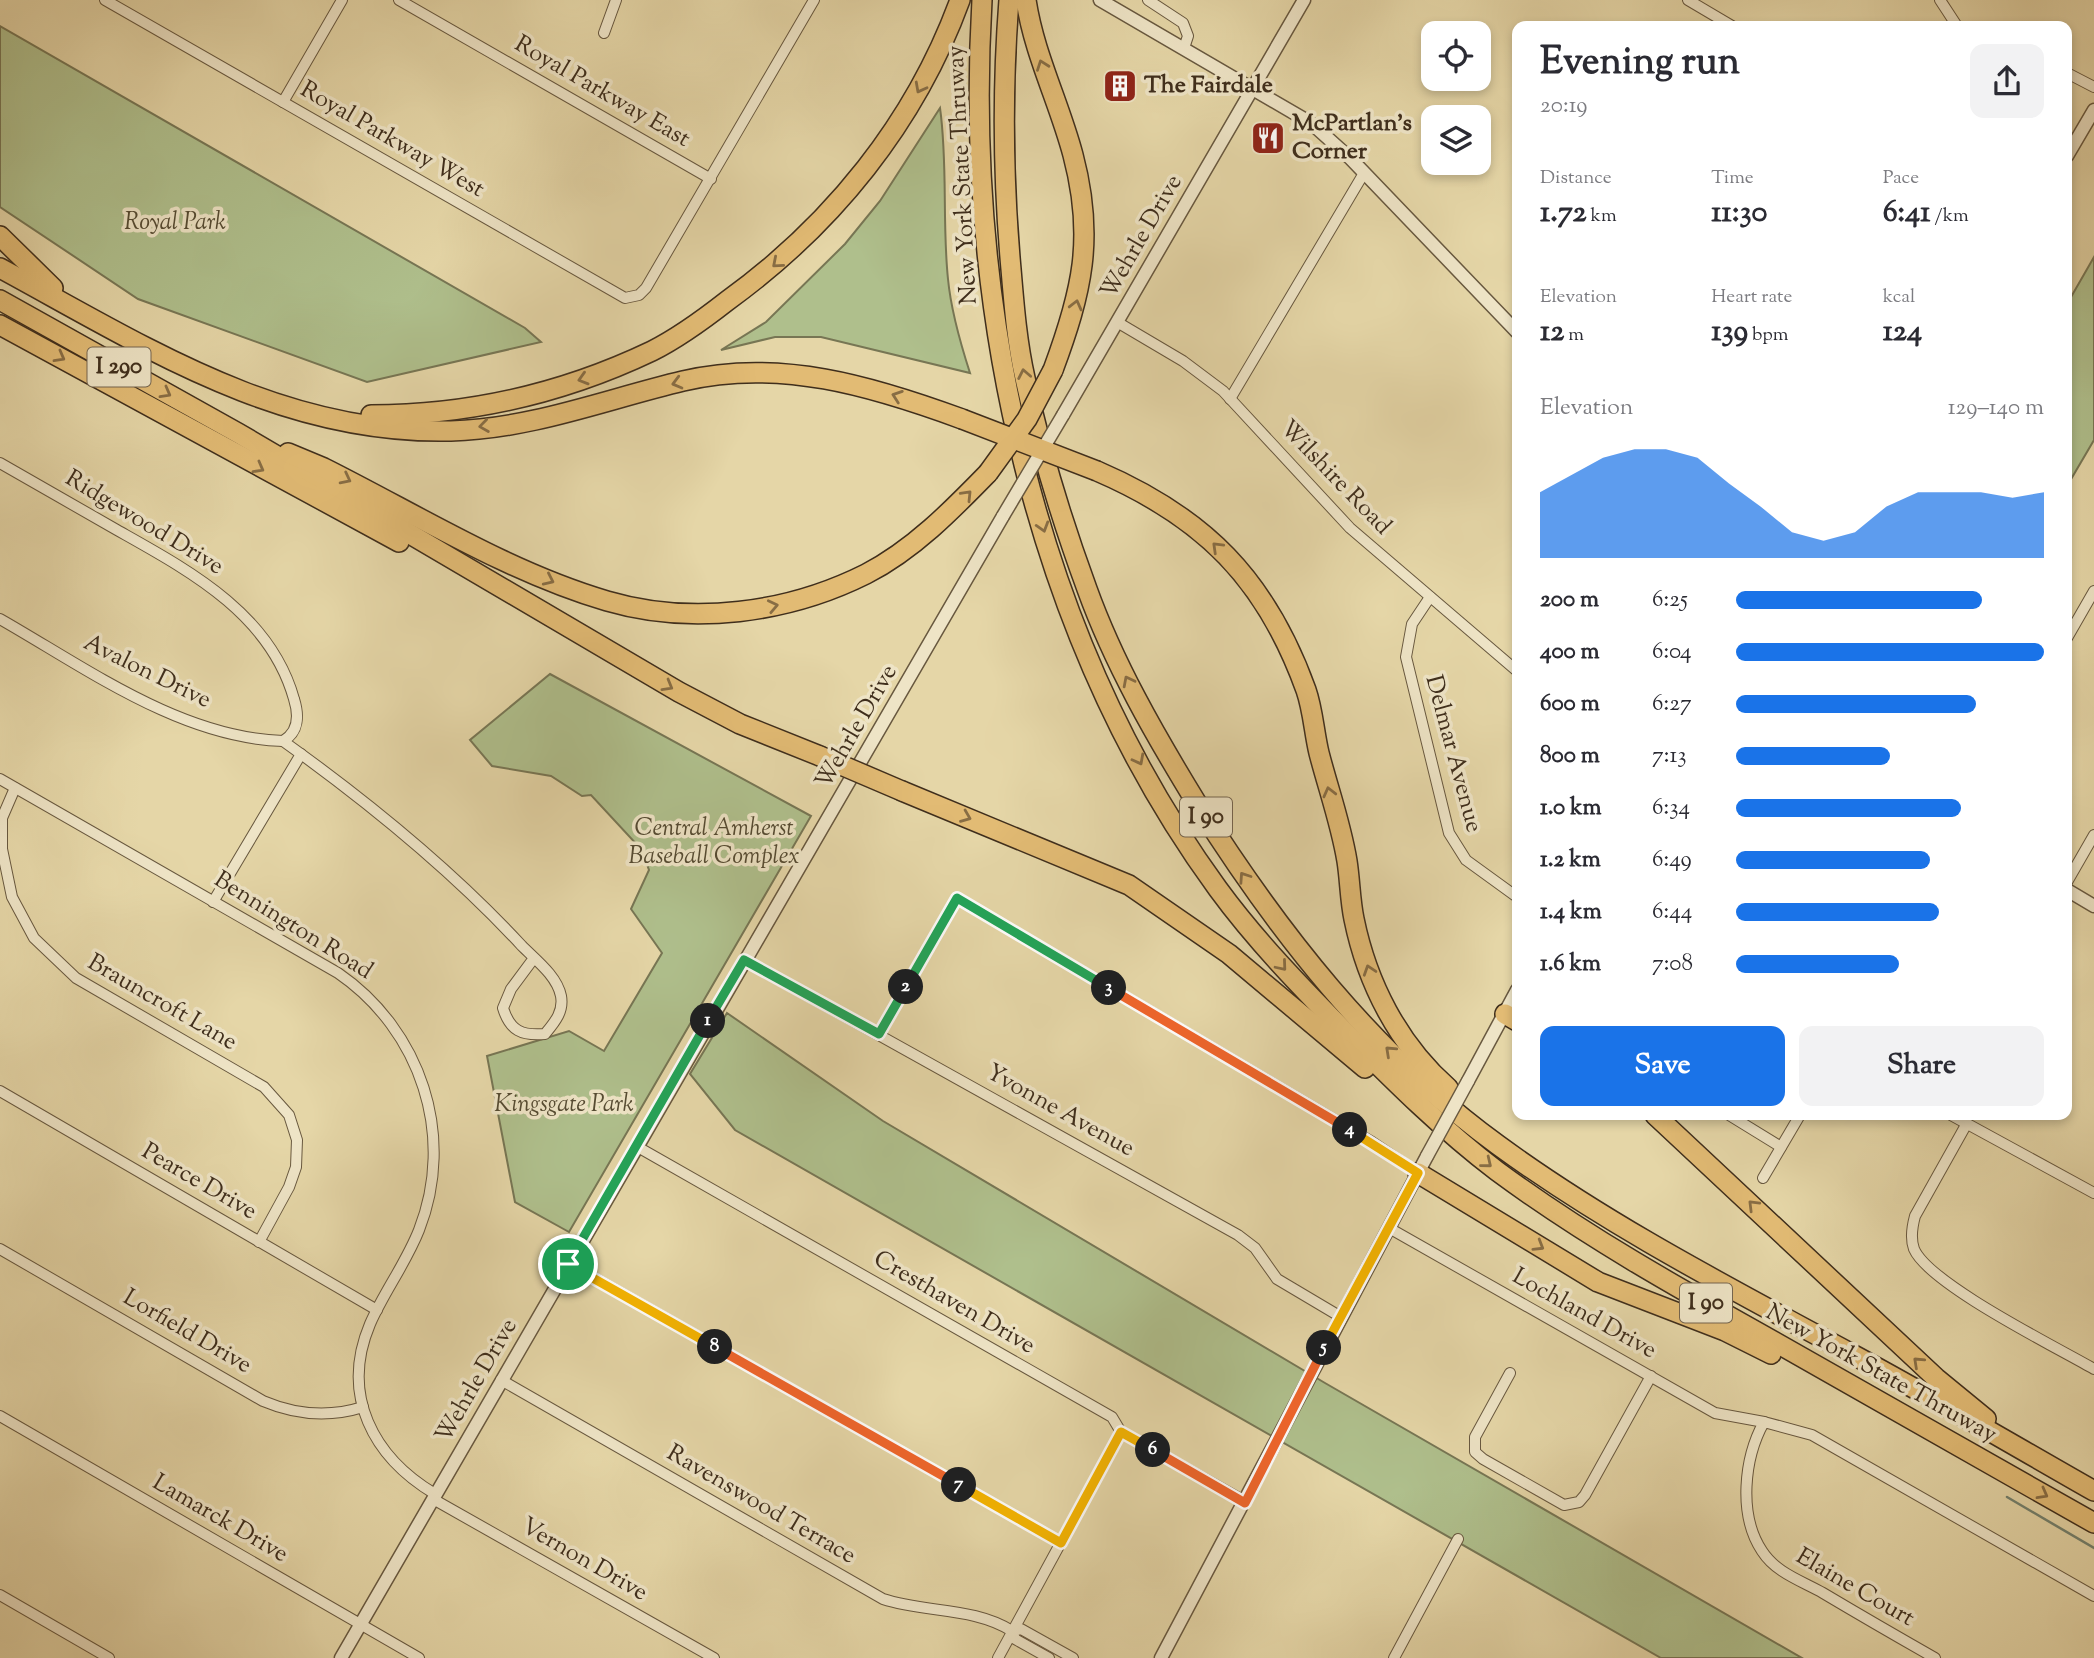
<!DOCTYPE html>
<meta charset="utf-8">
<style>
:root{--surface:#fff;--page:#f2f2f3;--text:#2b2b33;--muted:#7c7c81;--accent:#1a73e8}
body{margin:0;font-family:"Sorts Mill Goudy",serif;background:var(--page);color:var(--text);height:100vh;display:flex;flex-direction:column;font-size:26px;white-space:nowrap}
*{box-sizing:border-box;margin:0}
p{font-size:23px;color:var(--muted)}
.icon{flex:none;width:38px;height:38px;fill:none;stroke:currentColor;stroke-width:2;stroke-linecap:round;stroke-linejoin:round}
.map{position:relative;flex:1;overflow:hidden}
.side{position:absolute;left:1512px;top:21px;width:560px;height:1099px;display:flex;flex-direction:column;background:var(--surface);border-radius:14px;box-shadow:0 4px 10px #0003}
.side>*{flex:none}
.fabs{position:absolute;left:1421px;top:21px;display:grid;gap:14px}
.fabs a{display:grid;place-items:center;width:70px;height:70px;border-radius:14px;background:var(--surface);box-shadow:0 4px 10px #0003;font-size:35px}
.pin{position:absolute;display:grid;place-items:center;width:60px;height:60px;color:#fff;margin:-30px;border:4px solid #fff;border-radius:50%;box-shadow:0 2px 7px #0007}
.km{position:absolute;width:35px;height:35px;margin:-18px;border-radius:50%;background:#222;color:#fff;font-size:19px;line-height:35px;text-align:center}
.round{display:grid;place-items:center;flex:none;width:74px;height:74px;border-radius:14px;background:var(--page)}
.summary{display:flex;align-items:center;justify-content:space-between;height:119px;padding:0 28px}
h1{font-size:38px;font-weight:700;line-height:52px}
.stats{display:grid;grid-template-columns:repeat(3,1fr);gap:10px;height:119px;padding:7px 28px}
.stats div{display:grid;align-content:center}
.stats b{font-size:30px;font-weight:700}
.stats small{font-size:19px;font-weight:400}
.stats p{font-size:19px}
.chart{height:196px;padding:14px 28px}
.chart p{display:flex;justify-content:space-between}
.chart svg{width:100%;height:126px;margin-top:7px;fill:var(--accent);opacity:.7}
.primary-button{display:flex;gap:14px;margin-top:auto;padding:14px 28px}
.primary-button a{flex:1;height:80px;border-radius:14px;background:var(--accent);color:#fff;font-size:28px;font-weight:700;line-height:80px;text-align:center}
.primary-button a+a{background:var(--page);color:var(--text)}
ul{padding:0 28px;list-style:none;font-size:23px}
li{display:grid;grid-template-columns:112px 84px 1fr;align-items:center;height:52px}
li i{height:18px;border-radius:9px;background:var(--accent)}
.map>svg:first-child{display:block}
</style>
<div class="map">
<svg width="2094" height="1658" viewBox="0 0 2094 1658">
<rect width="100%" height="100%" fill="#e5d6a7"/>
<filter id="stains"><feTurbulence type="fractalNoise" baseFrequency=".00286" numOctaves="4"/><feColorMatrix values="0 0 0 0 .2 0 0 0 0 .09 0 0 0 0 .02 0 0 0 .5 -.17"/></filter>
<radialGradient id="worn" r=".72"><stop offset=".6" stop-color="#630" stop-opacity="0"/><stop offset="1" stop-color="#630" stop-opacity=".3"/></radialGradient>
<g fill="#afbf8c" stroke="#777654" stroke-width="2">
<polygon points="0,26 525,328 541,342 367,382 138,299 0,207"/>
<path d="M940,108c8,56 2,114 8,171 3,32 12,63 22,94l-149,-36h-46l-54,13 45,-28 79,-78 35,-43z"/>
<polygon points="2094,257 2094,440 2067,486 2067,304"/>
<polygon points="550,674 811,816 569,1232 515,1202 487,1056 569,1031 604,1051 662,953 631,909 649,870 641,849 591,795 582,796 551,776 492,766 470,740"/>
<polygon points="727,1013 883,1121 1325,1383 1802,1658 1661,1658 735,1130 690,1074"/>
</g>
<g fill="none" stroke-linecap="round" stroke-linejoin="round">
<polyline stroke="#73816e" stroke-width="2.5" points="2007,1497 2094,1548"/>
<g stroke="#68583f" stroke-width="12">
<g id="minor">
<polyline points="105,0 625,298 639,295 646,288 814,0"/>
<polyline points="399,0 711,179"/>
<polyline points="1148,0 1183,23 1188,36 1184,48"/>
<polyline points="1688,0 1732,26"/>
<polyline points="1940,0 1957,26"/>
<polyline points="604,33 616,0"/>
<polyline points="2067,73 2094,87"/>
<polyline points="283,102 342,0"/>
<polyline points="1117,322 1183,361 1223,391 1350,528 1517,671"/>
<polyline points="1230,399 1364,173"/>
<path d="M0,463c39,22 78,45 117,67 71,40 153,83 177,169 5,16 5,33 -11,42"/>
<polyline points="1430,597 1412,624 1406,657 1449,833 1466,860 1517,897"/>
<path d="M0,619c86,49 181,119 283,122"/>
<polyline points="2067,638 2094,591"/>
<path d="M283,741c85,61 167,127 239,205 14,14 35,30 39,50 3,16 -7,27 -16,38 -23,2 -35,-3 -42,-26l8,-19 23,-31"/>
<path d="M0,779l338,194c83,57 118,163 81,257 -13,33 -35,62 -49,94 -30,71 3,133 65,170"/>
<polyline points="15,788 2,818 2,849 12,897 34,938 76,978 264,1087 289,1115 297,1140 296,1167 289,1187 259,1242"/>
<polyline points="2067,882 2094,835"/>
<polyline points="213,902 301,754"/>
<polyline points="744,960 1238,1235 1255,1248 1277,1279 1341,1317"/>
<polyline points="879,1034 957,898 1372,1142 1418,1173"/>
<polyline points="0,1091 377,1310"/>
<polyline points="1729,1115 1781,1147"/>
<polyline points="1951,1115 2094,1193"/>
<path d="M1966,1125l-51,91c-3,11 -5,22 -1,33 15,35 142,98 180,120"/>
<polyline points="636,1146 1112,1417 1121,1432 1246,1502"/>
<polyline points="1763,1178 1800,1115"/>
<polyline points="1389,1228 1715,1413 1764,1422"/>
<path d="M0,1249l263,152c33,14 65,17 100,6"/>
<polyline points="568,1263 1061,1543"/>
<polyline points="1510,1373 1475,1437 1475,1452 1483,1459 1564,1505 1579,1502 1585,1495 1651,1376"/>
<path d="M501,1380l382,219c43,14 91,8 129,32l9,-2 52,29"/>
<polyline points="0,1416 419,1658"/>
<polyline points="433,1499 714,1658"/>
<polyline points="0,1595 109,1658"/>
<polyline points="1012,1631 1015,1639 1049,1658"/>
<polyline points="998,1658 1121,1432"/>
<polyline points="1394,1658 1458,1539"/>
<path d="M1935,1658c-37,-21 -75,-43 -112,-65 -21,-12 -47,-20 -61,-42 -24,-36 -18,-93 2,-129l48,13 282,161"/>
</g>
</g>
<g stroke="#68583f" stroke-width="15">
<g id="tertiary">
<polyline points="1100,0 1311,123 1351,159 1517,332"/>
<polyline points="2067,156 2094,110"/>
<polyline points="1063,415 1304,0"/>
<polyline points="2067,890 2094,906"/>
<polyline points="1468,1081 1517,990"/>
<polyline points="341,1658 1003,516"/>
<polyline points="1161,1658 1427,1156"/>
</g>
</g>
<g stroke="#3f2e1c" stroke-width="22">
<g id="motorway">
<path d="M982,0c-18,308 52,637 236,889 38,52 84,99 129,145 48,48 96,96 150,137 88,65 183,118 278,171 106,60 213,121 319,181"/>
<path d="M1009,0c-7,90 -6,180 2,269 3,36 6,74 14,109 15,71 37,143 62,211 27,75 68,146 109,213 82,130 177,252 302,343 111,81 232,143 352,208 82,44 163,92 244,138"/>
<path d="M1026,0c8,54 33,102 47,155 22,83 9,137 -20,215"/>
<polyline points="0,236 53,288"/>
<path d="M0,268c144,78 280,167 451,163 80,-2 156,-32 232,-50 96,-23 189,5 279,38"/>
<polyline points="0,300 238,433 679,692 740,724 820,756"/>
<polyline points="0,325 399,542"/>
<path d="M371,415c98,0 193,-22 281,-64 26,-13 52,-32 75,-50 105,-76 188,-178 233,-301"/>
<path d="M288,453l36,15c92,46 184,104 283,133 85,25 181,12 259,-27 47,-24 86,-64 122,-101"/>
<path d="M1097,471c107,46 169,108 209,219 7,20 8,42 13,63 9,35 22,71 28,108 3,19 3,39 7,58 13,64 44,125 94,169"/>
<polyline points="902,791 1129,885 1229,954 1365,1068"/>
<polyline points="1505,1014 1517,1021"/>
<polyline points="1655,1115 1936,1378 1986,1419"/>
<polyline points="1418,1173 1598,1282 1725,1331 1771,1354"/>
</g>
</g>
<use href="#minor" stroke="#eee4c6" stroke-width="10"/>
<use href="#tertiary" stroke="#eee4c6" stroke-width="12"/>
<use href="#motorway" stroke="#e2bb74" stroke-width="19"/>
<g stroke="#68583f" stroke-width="15" stroke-linecap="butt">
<g id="tertiary-bridge">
<polyline points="1003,516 1063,415"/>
<polyline points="1427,1156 1468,1081"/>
</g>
</g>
<g stroke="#3f2e1c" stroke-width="22" stroke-linecap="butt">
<g id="motorway-bridge">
<polyline points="962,419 1097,471"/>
<polyline points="988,473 1027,419 1053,370"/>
<polyline points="820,756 902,791"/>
</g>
</g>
<use href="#tertiary-bridge" stroke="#eee4c6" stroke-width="12"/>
<use href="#motorway-bridge" stroke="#e2bb74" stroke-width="19"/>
</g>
<defs><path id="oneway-chevron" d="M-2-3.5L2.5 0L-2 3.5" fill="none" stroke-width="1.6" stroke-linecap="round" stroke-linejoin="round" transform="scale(1.75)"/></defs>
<g stroke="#886d44">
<use href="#oneway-chevron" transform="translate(1042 65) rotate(-110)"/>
<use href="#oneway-chevron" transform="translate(920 88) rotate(118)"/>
<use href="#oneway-chevron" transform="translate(777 263) rotate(139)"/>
<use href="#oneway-chevron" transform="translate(1076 305) rotate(-76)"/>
<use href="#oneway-chevron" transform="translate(60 357) rotate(29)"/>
<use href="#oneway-chevron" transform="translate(1024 374) rotate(-101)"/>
<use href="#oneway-chevron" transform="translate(583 379) rotate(163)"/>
<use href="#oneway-chevron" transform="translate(677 383) rotate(165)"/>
<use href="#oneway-chevron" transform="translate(166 393) rotate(29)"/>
<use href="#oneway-chevron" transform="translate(897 396) rotate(-161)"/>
<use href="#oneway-chevron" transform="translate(484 426) rotate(172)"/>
<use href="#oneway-chevron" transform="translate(259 468) rotate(29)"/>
<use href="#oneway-chevron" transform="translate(346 479) rotate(27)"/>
<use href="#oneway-chevron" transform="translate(967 495) rotate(-46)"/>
<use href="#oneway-chevron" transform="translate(1043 527) rotate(73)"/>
<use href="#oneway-chevron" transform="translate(1217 547) rotate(-136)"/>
<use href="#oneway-chevron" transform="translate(549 580) rotate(25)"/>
<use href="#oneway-chevron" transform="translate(773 606) rotate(-12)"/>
<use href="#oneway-chevron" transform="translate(1128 681) rotate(-117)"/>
<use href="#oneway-chevron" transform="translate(668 686) rotate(30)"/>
<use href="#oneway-chevron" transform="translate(1139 760) rotate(62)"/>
<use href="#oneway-chevron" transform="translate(1329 792) rotate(-104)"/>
<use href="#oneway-chevron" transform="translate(966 817) rotate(22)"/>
<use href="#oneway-chevron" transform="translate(1244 877) rotate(-124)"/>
<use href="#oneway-chevron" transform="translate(1282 966) rotate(50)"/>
<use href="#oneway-chevron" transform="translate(1369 970) rotate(-108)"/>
<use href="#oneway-chevron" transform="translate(1390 1051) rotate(-137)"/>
<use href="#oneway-chevron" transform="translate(1487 1163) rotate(39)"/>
<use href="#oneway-chevron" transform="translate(1753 1205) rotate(-135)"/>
<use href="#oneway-chevron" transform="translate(1539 1246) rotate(31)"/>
<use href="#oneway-chevron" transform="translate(1918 1362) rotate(-137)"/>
<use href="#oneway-chevron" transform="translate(2043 1494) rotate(29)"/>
</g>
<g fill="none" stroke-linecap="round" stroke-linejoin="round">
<g stroke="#fff" stroke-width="14">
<polyline id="split-1" points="568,1264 708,1021"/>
</g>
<g stroke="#fff" stroke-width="14">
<polyline id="split-2" points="708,1021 744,960 879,1034 906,987"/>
</g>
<g stroke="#fff" stroke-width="14">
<polyline id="split-3" points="906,987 957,898 1109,988"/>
</g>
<g stroke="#fff" stroke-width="14">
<polyline id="split-4" points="1109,988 1350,1130"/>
</g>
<g stroke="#fff" stroke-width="14">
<polyline id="split-5" points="1324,1348 1418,1173 1350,1130"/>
</g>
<g stroke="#fff" stroke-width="14">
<polyline id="split-6" points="1153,1450 1245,1503 1324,1348"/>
</g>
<g stroke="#fff" stroke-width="14">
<polyline id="split-7" points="959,1485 1061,1543 1121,1432 1153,1450"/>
</g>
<g stroke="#fff" stroke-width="14">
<polyline id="split-8" points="715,1347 959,1485"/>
</g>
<g stroke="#fff" stroke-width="14">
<polyline id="split-9" points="568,1264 715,1347"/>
</g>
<use href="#split-1" stroke="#22a559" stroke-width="9"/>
<use href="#split-2" stroke="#22a559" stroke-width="9"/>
<use href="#split-3" stroke="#22a559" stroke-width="9"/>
<use href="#split-4" stroke="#f0652b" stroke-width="9"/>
<use href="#split-5" stroke="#f5b400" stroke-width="9"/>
<use href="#split-6" stroke="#f0652b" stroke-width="9"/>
<use href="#split-7" stroke="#f5b400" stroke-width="9"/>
<use href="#split-8" stroke="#f0652b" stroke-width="9"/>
<use href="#split-9" stroke="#f5b400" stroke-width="9"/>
</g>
<defs>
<g id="building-square" transform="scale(1.75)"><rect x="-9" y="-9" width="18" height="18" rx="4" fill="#8f2418" stroke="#eee4c6"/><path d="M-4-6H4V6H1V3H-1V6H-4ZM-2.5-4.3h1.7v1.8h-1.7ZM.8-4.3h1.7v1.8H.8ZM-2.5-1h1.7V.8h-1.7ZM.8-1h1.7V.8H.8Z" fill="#fff"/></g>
<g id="restaurant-square" transform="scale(1.75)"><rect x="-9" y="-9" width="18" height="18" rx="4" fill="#8f2418" stroke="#eee4c6"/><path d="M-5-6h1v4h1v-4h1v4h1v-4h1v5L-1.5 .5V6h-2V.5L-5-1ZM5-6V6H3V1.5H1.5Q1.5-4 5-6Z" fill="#fff"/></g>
</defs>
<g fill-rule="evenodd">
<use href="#building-square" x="1120" y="86"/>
<use href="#restaurant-square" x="1268" y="138"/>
</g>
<g text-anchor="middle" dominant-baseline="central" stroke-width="7" stroke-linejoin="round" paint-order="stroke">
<g fill="#eee4c6" stroke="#74654f" stroke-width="2">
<rect x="87.5" y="347.5" width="63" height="39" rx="5"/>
<rect x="1180" y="797.5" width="52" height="39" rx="5"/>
<rect x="1680" y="1283.5" width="52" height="39" rx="5"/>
</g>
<g font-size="23" font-weight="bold" fill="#3f2e1c">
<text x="119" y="367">I 290</text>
<text x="1206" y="817">I 90</text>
<text x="1706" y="1303">I 90</text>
</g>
<g font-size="24" font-weight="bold" fill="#3f2e1c" stroke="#eee4c6" text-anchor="start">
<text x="1144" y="86">The Fairdale</text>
<text x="1292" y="124">McPartlan's<tspan x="1292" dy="28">Corner</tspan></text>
</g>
<g font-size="24" fill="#3f2e1c" stroke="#eee4c6">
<text transform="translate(602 92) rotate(30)">Royal Parkway East</text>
<text transform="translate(392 140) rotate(30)">Royal Parkway West</text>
<text transform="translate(963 175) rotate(-93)">New York State Thruway</text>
<text transform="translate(1142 237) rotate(-60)">Wehrle Drive</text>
<text transform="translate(1335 478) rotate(46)">Wilshire Road</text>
<text transform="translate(144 523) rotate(31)">Ridgewood Drive</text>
<text transform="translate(147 672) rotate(26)">Avalon Drive</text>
<text transform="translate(857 727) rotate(-60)">Wehrle Drive</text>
<text transform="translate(1453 754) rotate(75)">Delmar Avenue</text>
<text transform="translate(293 926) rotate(32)">Bennington Road</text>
<text transform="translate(162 1003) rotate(30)">Brauncroft Lane</text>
<text transform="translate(1060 1111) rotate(29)">Yvonne Avenue</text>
<text transform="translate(199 1182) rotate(30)">Pearce Drive</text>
<text transform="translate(954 1303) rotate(30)">Cresthaven Drive</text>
<text transform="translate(1584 1314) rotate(29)">Lochland Drive</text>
<text transform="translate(187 1332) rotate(30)">Lorfield Drive</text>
<text transform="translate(1881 1374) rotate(29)">New York State Thruway</text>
<text transform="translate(477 1381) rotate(-60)">Wehrle Drive</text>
<text transform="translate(761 1505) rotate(30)">Ravenswood Terrace</text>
<text transform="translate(220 1519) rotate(30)">Lamarck Drive</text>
<text transform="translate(584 1560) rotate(30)">Vernon Drive</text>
<text transform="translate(1855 1588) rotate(30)">Elaine Court</text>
</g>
<g font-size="24" font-style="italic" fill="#554b32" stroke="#eee4c6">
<text x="175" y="223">Royal Park</text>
<text x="714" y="829">Central Amherst<tspan x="714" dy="28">Baseball Complex</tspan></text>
<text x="564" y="1105">Kingsgate Park</text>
</g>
</g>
<rect width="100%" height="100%" filter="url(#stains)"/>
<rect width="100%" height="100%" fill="url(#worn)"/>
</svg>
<div class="fabs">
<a><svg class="icon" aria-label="locate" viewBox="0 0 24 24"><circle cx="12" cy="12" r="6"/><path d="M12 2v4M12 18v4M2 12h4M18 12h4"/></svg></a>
<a><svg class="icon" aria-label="layers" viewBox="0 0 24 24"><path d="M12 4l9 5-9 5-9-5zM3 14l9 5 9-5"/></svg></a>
</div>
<div class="pin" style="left:568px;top:1264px;background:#1e9e55"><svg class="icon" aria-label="arrive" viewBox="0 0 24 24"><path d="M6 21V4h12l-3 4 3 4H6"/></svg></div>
<b class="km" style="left:708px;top:1021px">1</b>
<b class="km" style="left:906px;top:987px">2</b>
<b class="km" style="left:1109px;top:988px">3</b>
<b class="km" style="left:1350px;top:1130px">4</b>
<b class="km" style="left:1324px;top:1348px">5</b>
<b class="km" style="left:1153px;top:1450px">6</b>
<b class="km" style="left:959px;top:1485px">7</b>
<b class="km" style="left:715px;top:1347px">8</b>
<section class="side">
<div class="summary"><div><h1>Evening run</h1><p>20:19</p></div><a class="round"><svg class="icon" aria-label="share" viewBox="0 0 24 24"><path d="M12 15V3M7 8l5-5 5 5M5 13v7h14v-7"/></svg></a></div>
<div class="stats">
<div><p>Distance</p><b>1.72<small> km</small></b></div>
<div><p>Time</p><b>11:30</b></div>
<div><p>Pace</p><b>6:41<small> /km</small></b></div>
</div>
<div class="stats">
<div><p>Elevation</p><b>12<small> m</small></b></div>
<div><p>Heart rate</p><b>139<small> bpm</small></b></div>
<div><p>kcal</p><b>124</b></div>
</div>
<div class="chart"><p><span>Elevation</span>129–140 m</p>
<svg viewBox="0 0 160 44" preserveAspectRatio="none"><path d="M0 44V21L10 15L20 9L30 6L40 6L50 9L60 18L70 26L80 35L90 38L100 35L110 26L120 21L130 21L140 21L150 23L160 21V44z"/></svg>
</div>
<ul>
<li><b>200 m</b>6:25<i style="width:80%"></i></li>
<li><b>400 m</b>6:04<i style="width:100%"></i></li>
<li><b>600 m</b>6:27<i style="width:78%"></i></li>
<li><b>800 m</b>7:13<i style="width:50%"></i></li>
<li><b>1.0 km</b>6:34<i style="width:73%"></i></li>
<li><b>1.2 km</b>6:49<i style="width:63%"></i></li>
<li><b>1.4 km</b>6:44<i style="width:66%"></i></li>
<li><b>1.6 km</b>7:08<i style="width:53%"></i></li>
</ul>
<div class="primary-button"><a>Save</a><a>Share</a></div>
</section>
</div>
